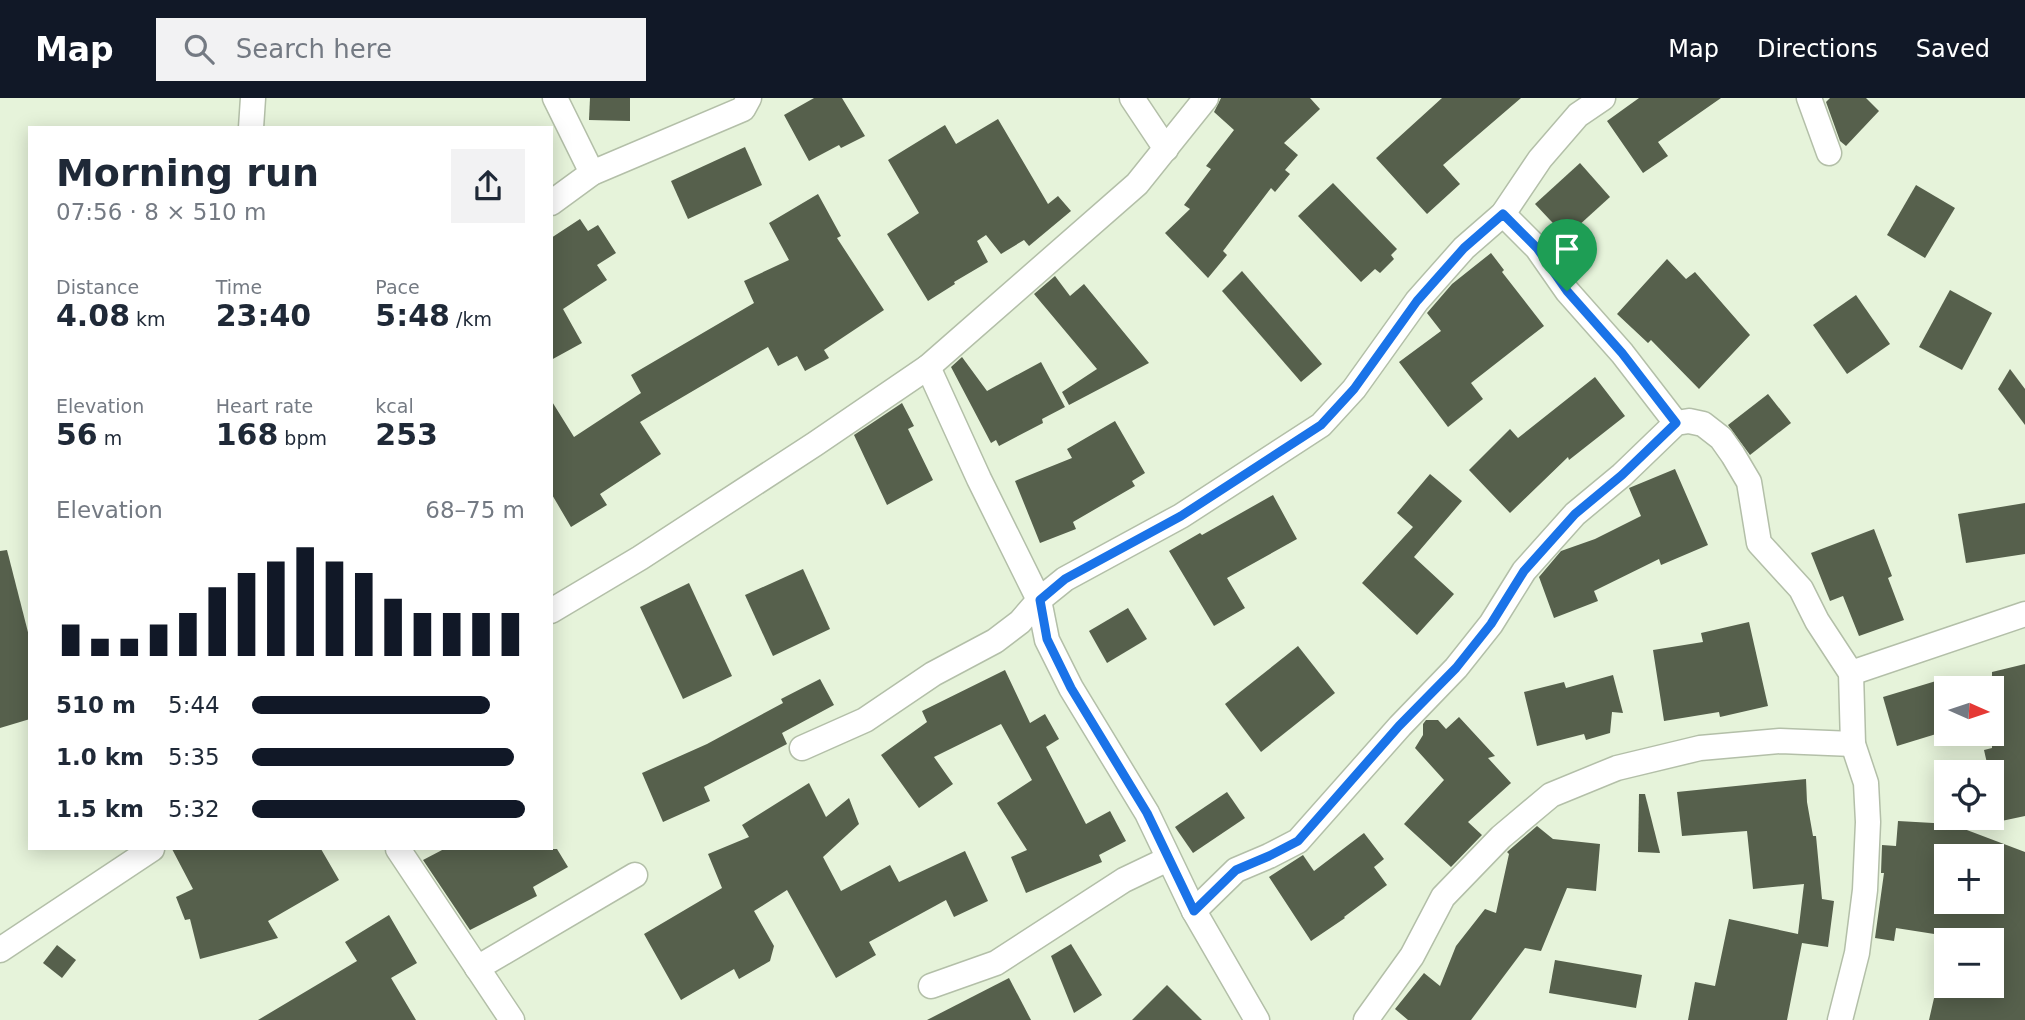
<!DOCTYPE html>
<meta charset="utf-8">
<style>
:root{--surface:#fff;--page:#f2f2f3;--text:#1f2937;--muted:#747a83;--accent:#111827}
body{margin:0;font-family:"DejaVu Sans",sans-serif;background:var(--page);color:var(--text);height:100vh;display:flex;flex-direction:column;font-size:26px;white-space:nowrap}
*{box-sizing:border-box;margin:0}
p{font-size:23px;color:var(--muted)}
.icon{flex:none;width:38px;height:38px;fill:none;stroke:currentColor;stroke-width:2;stroke-linecap:round;stroke-linejoin:round}
.map{position:relative;flex:1;overflow:hidden}
.drawer{position:absolute;left:28px;top:28px;width:525px;height:724px;display:flex;flex-direction:column;background:var(--surface);border-radius:0px;box-shadow:0 4px 18px #0003}
.drawer>*{flex:none}
.needle{width:46px;rotate:93deg}
.buttons{position:absolute;left:1934px;top:578px;display:grid;gap:14px}
.buttons a{display:grid;place-items:center;width:70px;height:70px;border-radius:0px;background:var(--surface);box-shadow:0 4px 18px #0003;font-size:35px}
.pin{position:absolute;display:grid;place-items:center;width:60px;height:60px;color:#fff;margin:-72px -30px;border-radius:50% 50% 50% 0;rotate:-45deg;box-shadow:0 0 7px #0007}
.pin .icon{rotate:45deg}
.round{display:grid;place-items:center;flex:none;width:74px;height:74px;border-radius:0px;background:var(--page)}
.headline{display:flex;align-items:center;justify-content:space-between;height:119px;padding:0 28px}
h1{font-size:38px;font-weight:700;line-height:52px}
.stats{display:grid;grid-template-columns:repeat(3,1fr);gap:10px;height:119px;padding:7px 28px}
.stats div{display:grid;align-content:center}
.stats b{font-size:30px;font-weight:700}
.stats small{font-size:19px;font-weight:400}
.stats p{font-size:19px}
.chart{height:196px;padding:14px 28px}
.chart p{display:flex;justify-content:space-between}
.chart svg{width:100%;height:126px;margin-top:7px;stroke:var(--accent);stroke-width:6}
ul{padding:0 28px;list-style:none;font-size:23px}
li{display:grid;grid-template-columns:112px 84px 1fr;align-items:center;height:52px}
li i{height:18px;border-radius:9px;background:var(--accent)}
header{display:flex;align-items:center;gap:42px;box-sizing:border-box;height:98px;padding:0 35px;background:var(--accent);color:#fff}
header strong{font-size:33px}
nav{display:flex;gap:38px;margin-inline-start:auto;font-size:24px}
.search{width:490px;height:63px;background:var(--page);display:flex;align-items:center;gap:18px;box-sizing:border-box;padding:0 24px;border-radius:0px;color:var(--muted);font-size:26px}
.map>svg:first-child{display:block}
</style>
<header>
<strong>Map</strong>
<div class="search"><svg class="icon" aria-label="search" viewBox="0 0 24 24"><circle cx="10" cy="10" r="6"/><path d="M15 15l6 6"/></svg>Search here</div>
<nav><a>Map</a><a>Directions</a><a>Saved</a></nav>
</header>
<div class="map">
<svg width="2025" height="922" viewBox="0 0 2025 922">
<rect width="100%" height="100%" fill="#e6f3da"/>
<g fill="#56604c" fill-rule="evenodd">
<polygon points="590,0 630,0 630,23 589,22"/>
<polygon points="814,0 842,0 865,38 841,50 839,47 809,63 784,17"/>
<polygon points="1221,0 1310,0 1320,11 1284,45 1298,57 1285,72 1290,76 1275,94 1271,90 1223,153 1227,157 1208,180 1165,135 1190,111 1184,107 1211,71 1206,68 1234,32 1214,14"/>
<polygon points="1442,0 1521,0 1443,67 1460,86 1427,116 1376,60"/>
<polygon points="1639,0 1721,0 1658,44 1668,58 1643,75 1607,23"/>
<polygon points="1830,0 1866,0 1879,13 1846,48 1840,43 1826,4"/>
<polygon points="998,21 1048,106 1058,98 1071,113 1029,148 1024,142 1001,156 986,137 977,143 988,164 954,184 955,186 928,203 887,136 919,115 888,62 945,27 956,46"/>
<polygon points="745,49 762,87 688,121 671,83"/>
<polygon points="1580,65 1610,99 1566,139 1535,106"/>
<polygon points="1333,85 1397,151 1391,157 1394,161 1380,175 1375,171 1361,184 1298,118"/>
<polygon points="1916,87 1955,110 1925,160 1887,137"/>
<polygon points="818,96 841,138 837,140 884,212 824,252 829,260 805,273 797,258 778,268 768,249 640,324 661,356 600,396 607,407 571,429 551,395 551,302 574,339 641,295 631,277 754,205 744,183 789,162 769,125"/>
<polygon points="580,121 588,133 598,127 616,155 597,167 607,182 563,211 582,245 551,262 551,140"/>
<polygon points="1491,155 1504,172 1502,174 1544,228 1471,285 1483,301 1448,329 1399,264 1441,233 1427,215 1452,186"/>
<polygon points="1667,161 1686,181 1695,174 1750,237 1699,291 1651,242 1648,245 1617,216"/>
<polygon points="1242,173 1322,266 1301,284 1222,193"/>
<polygon points="1055,178 1070,198 1084,186 1149,265 1069,307 1062,294 1097,271 1034,196"/>
<polygon points="1950,192 1992,215 1962,272 1919,249"/>
<polygon points="1856,197 1890,246 1847,276 1813,227"/>
<polygon points="962,259 987,293 1041,264 1065,309 1042,321 1043,325 999,348 996,342 991,345 951,269"/>
<polygon points="2010,271 2025,291 2025,327 1998,291"/>
<polygon points="1595,279 1625,318 1569,362 1568,359 1510,415 1469,372 1510,331 1518,340"/>
<polygon points="1768,296 1791,325 1750,357 1728,327"/>
<polygon points="902,305 914,328 908,331 933,382 887,407 854,337"/>
<polygon points="1115,323 1145,375 1132,383 1135,388 1073,424 1076,431 1040,445 1015,383 1072,360 1067,351"/>
<polygon points="1675,371 1708,447 1661,467 1659,461 1594,493 1598,503 1554,520 1539,479 1561,453 1595,441 1641,418 1629,390"/>
<polygon points="1430,376 1462,403 1414,459 1454,496 1417,537 1362,485 1413,429 1397,415"/>
<polygon points="1273,397 1297,441 1227,480 1245,510 1214,528 1169,453 1200,435 1202,437"/>
<polygon points="2025,405 2025,456 1966,465 1958,416"/>
<polygon points="1874,431 1892,478 1888,480 1904,522 1859,538 1843,498 1830,503 1811,455"/>
<polygon points="7,452 30,542 30,621 0,630 0,453"/>
<polygon points="803,471 830,531 773,558 745,497"/>
<polygon points="689,485 732,578 683,601 640,509"/>
<polygon points="1128,510 1147,541 1107,565 1089,533"/>
<polygon points="1749,524 1768,608 1720,619 1719,614 1664,623 1653,552 1703,544 1701,535"/>
<polygon points="1298,548 1335,595 1261,654 1225,606"/>
<polygon points="2025,566 2025,718 1992,725 1992,674 1989,674 1984,652 1992,650 1992,574"/>
<polygon points="1005,572 1030,625 1045,616 1059,641 1046,649 1086,726 1110,713 1126,743 1099,757 1102,764 1026,795 1011,759 1027,752 997,705 1032,682 1001,626 934,659 953,686 919,710 881,657 927,624 922,613"/>
<polygon points="1613,577 1623,615 1612,614 1610,635 1586,642 1584,636 1537,648 1524,594 1564,584 1566,590"/>
<polygon points="1946,580 1946,633 1897,648 1883,599"/>
<polygon points="820,581 834,607 782,635 787,646 704,689 710,703 663,724 642,675 707,646 783,605 781,601"/>
<polygon points="1459,619 1495,658 1488,660 1511,685 1468,724 1482,737 1451,769 1404,726 1444,682 1415,650 1423,637 1423,626 1426,622 1438,622 1446,631"/>
<polygon points="1806,681 1807,704 1813,738 1816,738 1822,801 1834,803 1828,849 1802,845 1787,922 1688,922 1695,884 1715,888 1729,821 1798,836 1804,786 1753,791 1747,733 1682,738 1677,694"/>
<polygon points="809,685 826,719 849,700 859,726 823,759 841,793 890,767 899,784 965,753 988,803 954,819 946,802 869,844 876,857 836,880 787,792 754,813 774,848 770,863 739,881 734,871 681,902 644,836 722,790 708,756 749,739 742,727"/>
<polygon points="1227,694 1245,720 1193,755 1175,729"/>
<polygon points="1639,696 1645,696 1660,755 1638,754"/>
<path d="M1898,723l53,3 74,28v168h-96l8,-35h55v-45h-45v-4l-51,-8 -2,13 -19,-3 9,-65h-3l1,-28 14,1zM1946,758h46v45h-46z"/>
<polygon points="1537,728 1553,741 1600,746 1596,793 1567,790 1541,853 1525,850 1471,922 1408,922 1395,911 1424,875 1440,888 1456,848 1485,811 1496,815 1509,756 1507,754"/>
<polygon points="1364,735 1384,761 1374,769 1387,787 1344,819 1345,820 1311,843 1269,779 1303,757 1314,773"/>
<polygon points="172,751 321,751 339,782 268,823 278,840 200,861 190,821 185,822 176,799 193,791"/>
<polygon points="444,751 557,751 568,769 533,789 537,798 470,832 423,762"/>
<polygon points="389,817 417,865 391,880 416,922 258,922 357,863 345,844"/>
<polygon points="1071,846 1102,897 1074,915 1051,858"/>
<polygon points="57,847 76,862 62,880 43,865"/>
<polygon points="1555,862 1642,877 1636,910 1549,895"/>
<polygon points="1009,880 1031,922 927,922"/>
<polygon points="1167,887 1202,922 1132,922"/>
</g>
<g fill="none" stroke-linecap="round" stroke-linejoin="round">
<g stroke="#b3bfa8" stroke-width="27">
<g id="minor">
<polyline points="555,0 592,75"/>
<polyline points="1132,0 1166,51"/>
<polyline points="1809,0 1829,55"/>
<polyline points="251,30 253,0"/>
<polyline points="551,105 592,75 743,11 749,0"/>
<polyline points="1503,116 1537,150 1567,193 1622,255 1676,325"/>
<polyline points="928,269 979,381 1039,502 1047,542 1071,590 1147,715 1194,813 1257,922"/>
<polyline points="551,513 640,460 815,346 928,269 1137,86 1206,0"/>
<polyline points="1851,575 2025,516"/>
<polyline points="802,650 865,622 933,576 995,543 1020,524 1039,502 1065,481 1181,418 1321,327 1354,291 1417,203 1464,150 1503,116 1540,61 1578,17 1603,0"/>
<polyline points="398,751 512,922"/>
<polyline points="1194,813 1236,772 1269,758 1298,743 1400,628 1456,570 1491,526 1524,473 1575,416 1622,377 1676,325 1689,323 1703,326 1721,340 1733,357 1749,384 1759,445 1801,491 1817,523 1851,575 1853,646 1866,685 1868,724 1865,792 1857,855 1840,922"/>
<polyline points="0,852 152,751"/>
<polyline points="477,870 635,777"/>
<polyline points="931,888 996,865 1124,782 1168,761"/>
<polyline points="1366,922 1412,858 1443,799 1501,739 1551,697 1617,670 1700,650 1780,643 1853,646"/>
</g>
</g>
<use href="#minor" stroke="#fff" stroke-width="24"/>
</g>
<g fill="none" stroke-linecap="round" stroke-linejoin="round">
<g stroke="#fff" stroke-width="14">
<polygon id="route" points="1503,116 1537,150 1567,193 1622,255 1676,325 1622,377 1575,416 1524,473 1491,526 1456,570 1399,628 1298,743 1269,758 1236,772 1194,813 1147,715 1071,590 1047,541 1040,502 1065,481 1181,418 1321,327 1354,291 1417,203 1464,150"/>
</g>
<use href="#route" stroke="#1a73e8" stroke-width="9"/>
</g>
</svg>
<div class="buttons">
<a><svg class="needle" viewBox="-14 -14 28 28"><path d="M0-13l5 13h-10z" fill="#e53935"/><path d="M0 13l5-13h-10z" fill="#747a83"/></svg></a>
<a><svg class="icon" aria-label="locate" viewBox="0 0 24 24"><circle cx="12" cy="12" r="6"/><path d="M12 2v4M12 18v4M2 12h4M18 12h4"/></svg></a>
<a>+</a>
<a>−</a>
</div>
<div class="pin" style="left:1567px;top:193px;background:#1e9e55"><svg class="icon" aria-label="arrive" viewBox="0 0 24 24"><path d="M6 21V4h12l-3 4 3 4H6"/></svg></div>
<section class="drawer">
<div class="headline"><div><h1>Morning run</h1><p>07:56 · 8 × 510 m</p></div><a class="round"><svg class="icon" aria-label="share" viewBox="0 0 24 24"><path d="M12 15V3M7 8l5-5 5 5M5 13v7h14v-7"/></svg></a></div>
<div class="stats">
<div><p>Distance</p><b>4.08<small> km</small></b></div>
<div><p>Time</p><b>23:40</b></div>
<div><p>Pace</p><b>5:48<small> /km</small></b></div>
</div>
<div class="stats">
<div><p>Elevation</p><b>56<small> m</small></b></div>
<div><p>Heart rate</p><b>168<small> bpm</small></b></div>
<div><p>kcal</p><b>253</b></div>
</div>
<div class="chart"><p><span>Elevation</span>68–75 m</p>
<svg viewBox="0 0 160 44" preserveAspectRatio="none"><path d="M5 44V33M15 44V38M25 44V38M35 44V33M45 44V29M55 44V20M65 44V15M75 44V11M85 44V6M95 44V11M105 44V15M115 44V24M125 44V29M135 44V29M145 44V29M155 44V29"/></svg>
</div>
<ul>
<li><b>510 m</b>5:44<i style="width:87%"></i></li>
<li><b>1.0 km</b>5:35<i style="width:96%"></i></li>
<li><b>1.5 km</b>5:32<i style="width:100%"></i></li>
</ul>
</section>
</div>
